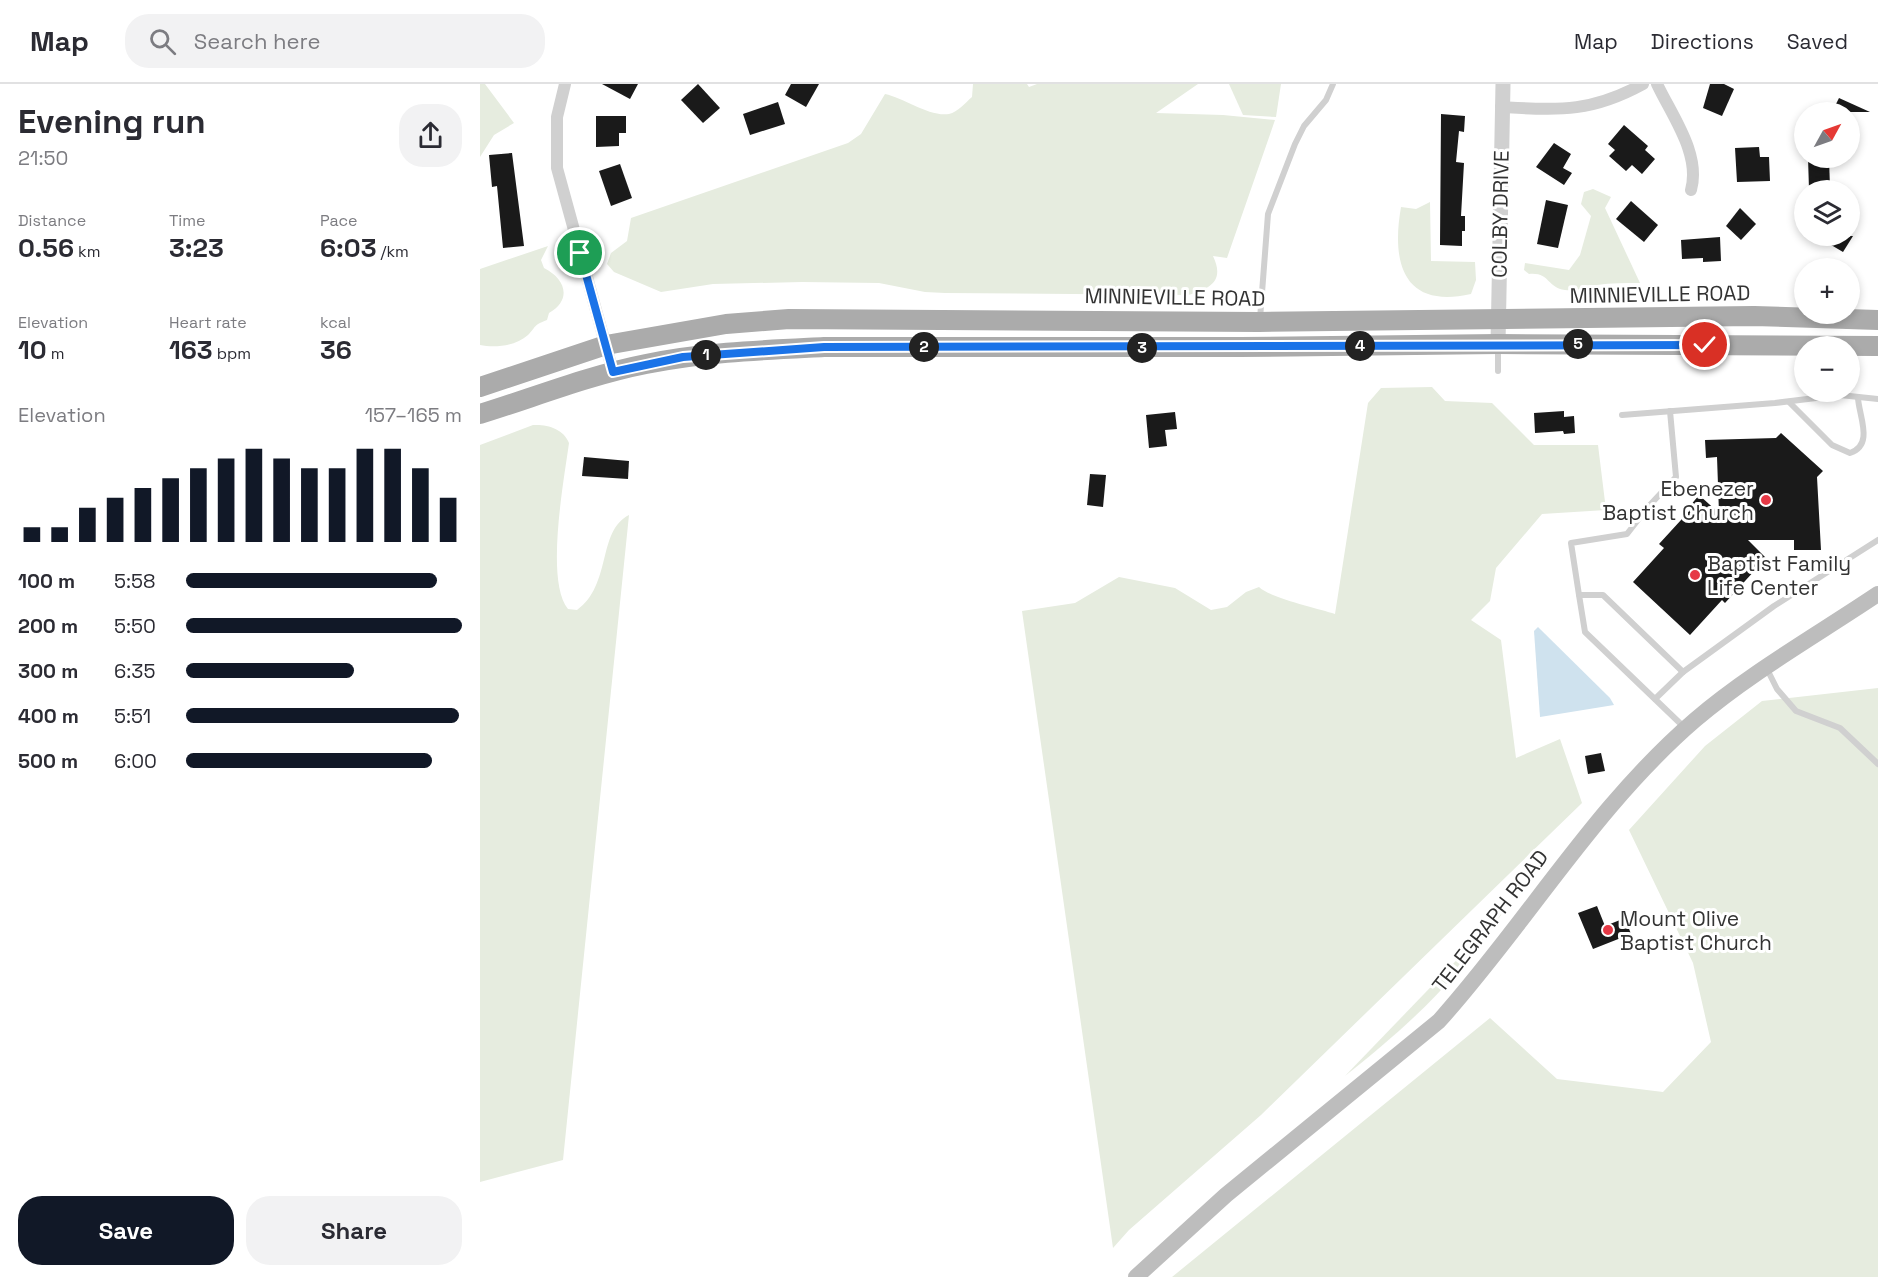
<!DOCTYPE html>
<meta charset="utf-8">
<style>
:root{--surface:#fff;--page:#f2f2f3;--text:#2b2b33;--muted:#7c7c81;--line:#e1e1e2;--accent:#111827}
body{margin:0;font-family:"Space Grotesk",sans-serif;background:var(--page);color:var(--text);height:100vh;display:flex;flex-direction:column;font-size:22px;white-space:nowrap}
*{box-sizing:border-box;margin:0}
p{font-size:20px;color:var(--muted)}
.icon{flex:none;width:33px;height:33px;fill:none;stroke:currentColor;stroke-width:2;stroke-linecap:round;stroke-linejoin:round}
.map{position:relative;flex:1;overflow:hidden}
.details{display:flex;flex-direction:column;background:var(--surface);width:480px}
.details>*{flex:none}
.needle{width:39px;rotate:50deg}
.buttons{position:absolute;left:1314px;top:18px;display:grid;gap:12px}
.buttons a{display:grid;place-items:center;width:66px;height:66px;border-radius:50%;background:var(--surface);box-shadow:0 3px 9px #0003;font-size:30px}
.pin{position:absolute;display:grid;place-items:center;width:51px;height:51px;color:#fff;margin:-26px;border:3px solid #fff;border-radius:50%;box-shadow:0 2px 6px #0007}
.km{position:absolute;width:30px;height:30px;margin:-15px;border-radius:50%;background:#222;color:#fff;font-size:16px;line-height:30px;text-align:center}
.round{display:grid;place-items:center;flex:none;width:63px;height:63px;border-radius:24px;background:var(--page)}
.headline{display:flex;align-items:center;justify-content:space-between;height:102px;padding:0 18px}
h1{font-size:33px;font-weight:700;line-height:45px}
.metrics{display:grid;grid-template-columns:repeat(3,1fr);gap:9px;height:102px;padding:6px 18px}
.metrics div{display:grid;align-content:center}
.metrics b{font-size:26px;font-weight:700}
.metrics small{font-size:16px;font-weight:400}
.metrics p{font-size:16px}
.chart{height:168px;padding:12px 18px}
.chart p{display:flex;justify-content:space-between}
.chart svg{width:100%;height:108px;margin-top:6px;stroke:var(--accent);stroke-width:6}
.primary-button{display:flex;gap:12px;margin-top:auto;padding:12px 18px}
.primary-button a{flex:1;height:69px;border-radius:24px;background:var(--accent);color:#fff;font-size:24px;font-weight:700;line-height:69px;text-align:center}
.primary-button a+a{background:var(--page);color:var(--text)}
ul{padding:0 18px;list-style:none;font-size:20px}
li{display:grid;grid-template-columns:96px 72px 1fr;align-items:center;height:45px}
li i{height:15px;border-radius:8px;background:var(--accent)}
header{display:flex;align-items:center;gap:36px;box-sizing:border-box;height:84px;padding:0 30px;background:var(--surface);border-bottom:2px solid var(--line)}
header strong{font-size:28px}
nav{display:flex;gap:33px;margin-inline-start:auto;font-size:21px}
.search{width:420px;height:54px;background:var(--page);display:flex;align-items:center;gap:15px;box-sizing:border-box;padding:0 21px;border-radius:24px;color:var(--muted);font-size:22px}
main{display:flex;flex:1;min-height:0}
.map>svg:first-child{display:block}
</style>
<header>
<strong>Map</strong>
<div class="search"><svg class="icon" aria-label="search" viewBox="0 0 24 24"><circle cx="10" cy="10" r="6"/><path d="M15 15l6 6"/></svg>Search here</div>
<nav><a>Map</a><a>Directions</a><a>Saved</a></nav>
</header>
<main>
<section class="details">
<div class="headline"><div><h1>Evening run</h1><p>21:50</p></div><a class="round"><svg class="icon" aria-label="share" viewBox="0 0 24 24"><path d="M12 15V3M7 8l5-5 5 5M5 13v7h14v-7"/></svg></a></div>
<div class="metrics">
<div><p>Distance</p><b>0.56<small> km</small></b></div>
<div><p>Time</p><b>3:23</b></div>
<div><p>Pace</p><b>6:03<small> /km</small></b></div>
</div>
<div class="metrics">
<div><p>Elevation</p><b>10<small> m</small></b></div>
<div><p>Heart rate</p><b>163<small> bpm</small></b></div>
<div><p>kcal</p><b>36</b></div>
</div>
<div class="chart"><p><span>Elevation</span>157–165 m</p>
<svg viewBox="0 0 160 44" preserveAspectRatio="none"><path d="M5 44V38M15 44V38M25 44V30M35 44V26M45 44V22M55 44V18M65 44V14M75 44V10M85 44V6M95 44V10M105 44V14M115 44V14M125 44V6M135 44V6M145 44V14M155 44V26"/></svg>
</div>
<ul>
<li><b>100 m</b>5:58<i style="width:91%"></i></li>
<li><b>200 m</b>5:50<i style="width:100%"></i></li>
<li><b>300 m</b>6:35<i style="width:61%"></i></li>
<li><b>400 m</b>5:51<i style="width:99%"></i></li>
<li><b>500 m</b>6:00<i style="width:89%"></i></li>
</ul>
<div class="primary-button"><a>Save</a><a>Share</a></div>
</section>
<div class="map">
<svg width="1398" height="1193" viewBox="0 0 1398 1193">
<rect width="100%" height="100%" fill="#fff"/>
<g fill="#e6ecdf">
<polygon points="0,0 5,0 34,39 14,51 0,73"/>
<path d="M493,0h54l2,3 8,-3h161l-42,29 67,2 52,5 -48,138 -14,-2c12,25 -3,33 -25,39l-243,-2 -20,-1 -46,-9 -77,-1 -89,2 -52,8 -47,-20 -7,-8 4,-11 16,-12 4,-23 217,-75 13,-9 24,-40c19,4 44,23 64,20 9,-2 16,-11 23,-17z"/>
<polygon points="749,0 801,0 796,33 763,31"/>
<path d="M1113,105l18,8 -6,11 35,75c-14,0 -29,0 -43,2 -11,1 -20,7 -32,5 -18,-2 -15,-18 -36,-16l-5,-4 1,-7 44,7 11,-15 11,-39 -10,-12 3,-12z"/>
<path d="M950,118l1,59 44,1 1,18 -5,14c-67,15 -80,-30 -70,-87l15,2z"/>
<path d="M68,162l-7,14 3,8c22,11 28,32 5,45l-2,7c-15,6 -10,6 -19,15 -12,11 -33,13 -48,10v-76z"/>
<path d="M952,303l13,14 47,2 42,42h64l8,65 -64,4 -46,54 -6,33 -19,19 30,20 15,118 44,-19 22,64 -321,312 -132,115 -16,18 -91,-637 53,-8 44,-26 56,11 36,22 16,-3 19,-15 13,-5c11,11 58,21 76,27l33,-211 13,-15z"/>
<path d="M53,341c14,-1 31,4 36,18 -5,37 -24,138 -1,166l9,1c35,-25 20,-79 52,-95l-66,645 -83,22v-737z"/>
<polygon points="1398,604 1398,1193 692,1193 1010,934 1077,995 1183,1008 1231,958 1213,879 1149,746 1225,662 1282,617"/>
<path d="M1023,828c-47,70 -93,112 -158,164z"/>
</g>
<polygon fill="#cfe2ee" points="1058,543 1130,614 1134,621 1060,633 1054,547"/>
<g fill="#1a1a1a">
<polygon points="122,0 158,0 150,15"/>
<polygon points="218,0 240,24 223,39 201,16"/>
<polygon points="311,0 339,0 326,23 305,11"/>
<polygon points="1230,0 1244,0 1254,5 1242,32 1223,24"/>
<polygon points="1359,14 1390,28 1352,28"/>
<polygon points="298,18 305,40 270,51 263,30"/>
<polygon points="961,30 985,32 984,48 979,47 976,78 984,79 981,132 985,132 985,147 982,147 982,162 960,161"/>
<polygon points="116,32 146,32 146,49 139,49 139,62 116,63"/>
<polygon points="1144,41 1168,62 1165,66 1175,75 1162,90 1152,81 1146,87 1129,72 1135,66 1128,60"/>
<polygon points="1074,59 1091,70 1083,84 1092,89 1084,101 1056,83"/>
<polygon points="1279,63 1280,73 1289,73 1290,97 1257,98 1255,64"/>
<polygon points="32,69 44,162 23,164 17,102 12,103 9,71"/>
<polygon points="1328,74 1349,74 1350,104 1329,105"/>
<polygon points="140,80 152,114 131,122 119,87"/>
<polygon points="1066,116 1088,121 1078,164 1057,160"/>
<polygon points="1151,117 1178,141 1164,158 1136,135"/>
<polygon points="1260,124 1276,140 1261,156 1246,142"/>
<polygon points="1336,152 1373,152 1363,168"/>
<polygon points="1240,153 1241,177 1223,178 1223,174 1202,175 1201,156"/>
<polygon points="1084,327 1084,333 1094,332 1095,349 1084,350 1083,347 1055,349 1054,329"/>
<polygon points="695,328 697,345 685,346 687,362 669,364 666,331"/>
<polygon points="1301,349 1343,387 1337,393 1341,466 1314,466 1314,456 1268,456 1286,474 1245,519 1242,516 1210,551 1153,498 1184,464 1179,460 1212,424 1210,422 1219,411 1239,429 1237,373 1226,374 1225,356 1296,354"/>
<polygon points="104,373 149,377 148,395 102,392"/>
<polygon points="610,390 626,391 623,423 607,421"/>
<polygon points="1121,669 1125,687 1108,690 1105,672"/>
<polygon points="1117,822 1125,842 1145,834 1151,850 1113,865 1098,829"/>
</g>
<g fill="none" stroke-linecap="round" stroke-linejoin="round">
<g stroke="#d0d0d0" stroke-width="6">
<polyline points="780,235 788,130 815,60 824,42 846,16 853,0"/>
<polyline points="1018,263 1018,287"/>
<path d="M1309,318l43,43 18,8c25,-8 8,-39 8,-56"/>
<polyline points="1190,327 1196,393 1168,423 1147,450 1091,459 1099,511 1123,511 1203,588 1294,522 1398,456"/>
<polyline points="1142,331 1295,319 1360,311 1398,315"/>
<polyline points="1099,511 1105,548 1205,644"/>
<polyline points="1287,585 1297,605 1316,627 1360,644 1398,680"/>
<polyline points="1175,615 1203,588"/>
</g>
<g stroke="#d0d0d0" stroke-width="12">
<polyline points="85,0 77,33 77,84 133,288"/>
<path d="M1177,0c15,32 44,70 34,106"/>
<path d="M1021,23c58,3 89,6 142,-23"/>
</g>
<polyline stroke="#d0d0d0" stroke-width="15" points="1018,260 1023,0"/>
<path stroke="#bdbdbd" stroke-width="16" d="M656,1193l90,-82 213,-174c88,-98 155,-214 256,-301 55,-47 122,-85 183,-126"/>
<g stroke="#ababab" stroke-width="20">
<polyline points="0,303 126,261 246,240 309,235 779,238 1274,232 1398,236"/>
<path d="M0,330c55,-17 110,-39 166,-50 59,-12 118,-14 178,-17h416l258,-3 380,2"/>
</g>
</g>
<g fill="none" stroke-linecap="round" stroke-linejoin="round">
<g stroke="#fff" stroke-width="12">
<polyline id="route" points="100,169 133,288 203,273 344,263 1225,261"/>
</g>
<use href="#route" stroke="#1a73e8" stroke-width="8"/>
</g>
<g fill="#e63946" stroke="#fff" stroke-width="2">
<circle cx="1286" cy="416" r="6"/>
<circle cx="1215" cy="491" r="6"/>
<circle cx="1128" cy="846" r="6"/>
</g>
<g text-anchor="middle" dominant-baseline="central" stroke-width="6" stroke-linejoin="round" paint-order="stroke">
<g font-size="21" fill="#333" stroke="#fff">
<text transform="translate(1020 130) rotate(-89)">COLBY DRIVE</text>
<text transform="translate(1180 210) rotate(-1)">MINNIEVILLE ROAD</text>
<text transform="translate(695 213) rotate(1)">MINNIEVILLE ROAD</text>
<text transform="translate(1010 837) rotate(-52)">TELEGRAPH ROAD</text>
</g>
<g font-size="21" fill="#333" stroke="#fff" text-anchor="start">
<text x="1274" y="404" text-anchor="end">Ebenezer<tspan x="1274" dy="24">Baptist Church</tspan></text>
<text x="1227" y="479">Baptist Family<tspan x="1227" dy="24">Life Center</tspan></text>
<text x="1140" y="834">Mount Olive<tspan x="1140" dy="24">Baptist Church</tspan></text>
</g>
</g>
</svg>
<div class="buttons">
<a><svg class="needle" viewBox="-14 -14 28 28"><path d="M0-13l5 13h-10z" fill="#e53935"/><path d="M0 13l5-13h-10z" fill="#7c7c81"/></svg></a>
<a><svg class="icon" aria-label="layers" viewBox="0 0 24 24"><path d="M12 4l9 5-9 5-9-5zM3 14l9 5 9-5"/></svg></a>
<a>+</a>
<a>−</a>
</div>
<div class="pin" style="left:100px;top:169px;background:#1e9e55"><svg class="icon" aria-label="arrive" viewBox="0 0 24 24"><path d="M6 21V4h12l-3 4 3 4H6"/></svg></div>
<div class="pin" style="left:1225px;top:261px;background:#d93025"><svg class="icon" aria-label="check" viewBox="0 0 24 24"><path d="M5 12l5 5 9-10"/></svg></div>
<b class="km" style="left:226px;top:271px">1</b>
<b class="km" style="left:444px;top:263px">2</b>
<b class="km" style="left:662px;top:264px">3</b>
<b class="km" style="left:880px;top:262px">4</b>
<b class="km" style="left:1098px;top:260px">5</b>
</div>
</main>
